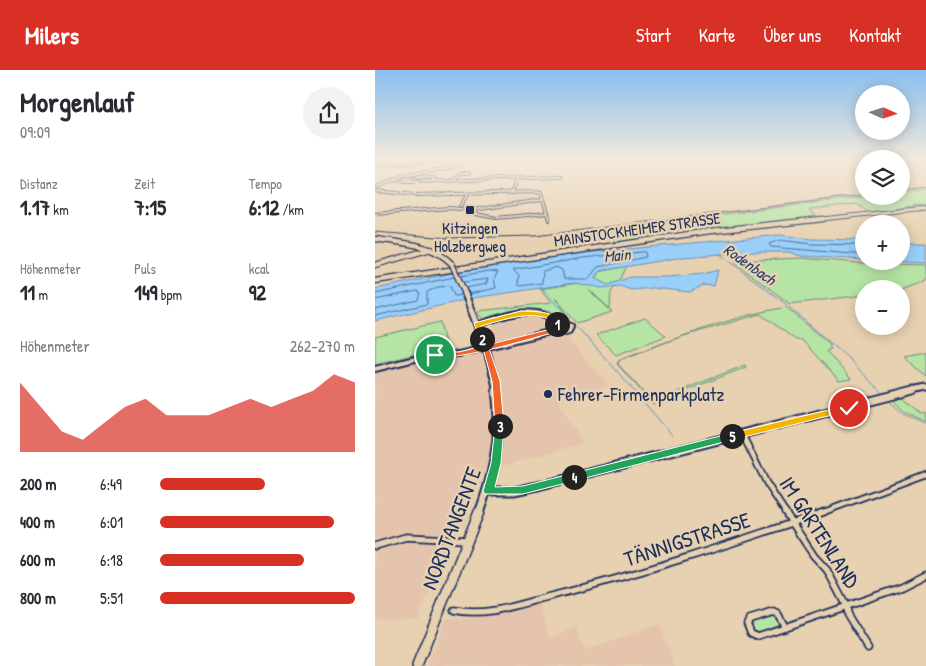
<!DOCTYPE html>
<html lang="de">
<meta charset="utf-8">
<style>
:root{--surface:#fff;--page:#f2f2f3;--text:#2b2b33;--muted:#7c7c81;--accent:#d93025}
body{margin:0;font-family:"Patrick Hand",sans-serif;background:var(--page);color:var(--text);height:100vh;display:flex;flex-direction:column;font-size:19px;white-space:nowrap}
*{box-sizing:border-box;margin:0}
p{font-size:16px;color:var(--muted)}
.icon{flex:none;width:28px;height:28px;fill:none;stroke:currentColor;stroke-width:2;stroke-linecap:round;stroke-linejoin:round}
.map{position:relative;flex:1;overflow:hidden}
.drawer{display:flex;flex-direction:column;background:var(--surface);width:375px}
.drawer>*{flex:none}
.needle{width:32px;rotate:93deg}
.tools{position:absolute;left:480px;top:15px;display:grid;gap:10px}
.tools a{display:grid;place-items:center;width:55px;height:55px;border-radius:50%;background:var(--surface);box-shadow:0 2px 12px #0003;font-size:25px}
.pin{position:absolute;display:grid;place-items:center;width:42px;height:42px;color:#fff;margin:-21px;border:2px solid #fff;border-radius:50%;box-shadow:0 1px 5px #0007}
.km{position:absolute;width:25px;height:25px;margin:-12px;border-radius:50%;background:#222;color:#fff;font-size:14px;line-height:25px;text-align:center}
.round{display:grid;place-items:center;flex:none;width:52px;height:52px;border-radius:26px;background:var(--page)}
.overview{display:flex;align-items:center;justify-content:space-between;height:85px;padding:0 20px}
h1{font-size:28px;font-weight:800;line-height:38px}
.figures{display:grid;grid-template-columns:repeat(3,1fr);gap:8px;height:85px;padding:5px 20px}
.figures div{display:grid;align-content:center}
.figures b{font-size:21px;font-weight:800}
.figures small{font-size:14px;font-weight:400}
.figures p{font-size:14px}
.chart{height:140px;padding:10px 20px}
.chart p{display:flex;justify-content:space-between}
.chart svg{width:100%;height:90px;margin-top:5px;fill:var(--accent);opacity:.7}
ul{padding:0 20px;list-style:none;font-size:16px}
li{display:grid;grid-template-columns:80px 60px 1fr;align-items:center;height:38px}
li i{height:12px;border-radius:6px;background:var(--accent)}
header{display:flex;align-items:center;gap:30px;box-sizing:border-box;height:70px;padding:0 25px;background:var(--accent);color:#fff}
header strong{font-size:24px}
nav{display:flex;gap:28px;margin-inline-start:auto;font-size:18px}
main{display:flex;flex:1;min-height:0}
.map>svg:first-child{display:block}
</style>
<header>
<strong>Milers</strong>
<nav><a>Start</a><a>Karte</a><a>Über uns</a><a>Kontakt</a></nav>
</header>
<main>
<section class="drawer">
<div class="overview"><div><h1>Morgenlauf</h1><p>09:09</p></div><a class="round"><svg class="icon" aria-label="share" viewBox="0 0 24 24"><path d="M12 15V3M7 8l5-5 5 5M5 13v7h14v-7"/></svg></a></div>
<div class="figures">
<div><p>Distanz</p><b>1.17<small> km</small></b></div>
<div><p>Zeit</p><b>7:15</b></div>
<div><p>Tempo</p><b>6:12<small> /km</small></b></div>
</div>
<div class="figures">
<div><p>Höhenmeter</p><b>11<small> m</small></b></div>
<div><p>Puls</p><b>149<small> bpm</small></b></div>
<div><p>kcal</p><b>92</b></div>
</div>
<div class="chart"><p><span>Höhenmeter</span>262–270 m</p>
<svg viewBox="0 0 160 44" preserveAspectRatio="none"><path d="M0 44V10L10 22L20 34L30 38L40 30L50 22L60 18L70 26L80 26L90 26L100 22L110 18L120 22L130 18L140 14L150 6L160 10V44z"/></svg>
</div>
<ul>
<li><b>200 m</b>6:49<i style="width:54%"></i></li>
<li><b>400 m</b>6:01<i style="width:89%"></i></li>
<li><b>600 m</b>6:18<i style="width:74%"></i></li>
<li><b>800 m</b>5:51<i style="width:100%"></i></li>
</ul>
</section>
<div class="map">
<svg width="551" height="596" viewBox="0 0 551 596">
<rect width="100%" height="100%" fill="#e7d1b0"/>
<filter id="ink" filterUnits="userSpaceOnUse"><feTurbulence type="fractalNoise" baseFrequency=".02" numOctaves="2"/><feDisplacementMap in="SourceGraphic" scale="10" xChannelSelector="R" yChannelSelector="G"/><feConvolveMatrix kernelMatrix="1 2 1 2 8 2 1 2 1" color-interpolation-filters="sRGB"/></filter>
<g filter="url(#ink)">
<g fill="#e5c4ad">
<polygon points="162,123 164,130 131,135 131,124"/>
<polygon points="157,245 170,246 177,251 234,316 183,331 208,373 110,401 89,455 82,460 71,479 43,548 15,550 0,548 0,301 54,289 92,289 100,282 122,277 117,258 121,253"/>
<polygon points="165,533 175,568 202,557 209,581 284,554 300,596 53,596 71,549 94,548"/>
</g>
<g fill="#b5e4a4" stroke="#688a81">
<polygon points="551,119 551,137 543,135 494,143 482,134 436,139 434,140 444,148 314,163 306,159 267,165 270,170 241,174 237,168 213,171 209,162 495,126 526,126 526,122"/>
<polygon points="427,188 483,193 551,195 551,210 526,220 489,219 489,225 415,234 360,193 361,191"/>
<path d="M252,196l-7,14 -9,12 -1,17 -23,-21 25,24 -35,11 -22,-25 13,18 -7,3c-19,-19 -54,-4 -76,1l-6,-5 -1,-4 73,-8 -11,-14 38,-6 18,-6 3,-5z"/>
<path d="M411,237l45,38 -2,1 2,3 -5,2 25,28 -12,2 -37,-41h-6l-36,-26 -83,24 -57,22 -2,4 34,38 93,-37 1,2 -93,37 -36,-40 3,-5c55,-20 109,-42 166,-52z"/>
<polygon points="270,248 291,266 241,285 221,265"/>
<polygon points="65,252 71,277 0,294 0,267"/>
<polygon points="551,282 551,306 529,286"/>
<polygon points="527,327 547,344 551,343 551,352 529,341 518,330"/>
<polygon points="395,545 402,547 404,554 385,562 378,560 376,557 379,551"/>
</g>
<g fill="#9acff9" stroke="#678fbb">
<polygon points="405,165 437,169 489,170 489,190 426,186 414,182 372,182 308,187 225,201 219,208 233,215 256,207 292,207 328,204 343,200 339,216 329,215 315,222 278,218 256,220 245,216 227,218 199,213 98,228 0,251 0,219 112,196 208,183"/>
<polygon points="526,173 551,173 551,193 510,191 526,191"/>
</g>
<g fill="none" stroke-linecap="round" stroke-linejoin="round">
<g stroke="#4e6f9c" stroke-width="1">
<polyline points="489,175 436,174 405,170 394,174 396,177 489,185"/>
<polygon points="270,182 271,187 223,197 213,209 189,209 187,200 181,197 168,201 167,213 145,216 143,214 144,206 138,200 208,188"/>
<polyline points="86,206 113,201 123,202 119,209 121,218 94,224"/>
<polyline points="89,212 113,209 111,214 91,218"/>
<polyline points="0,224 79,207"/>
<polyline points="0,230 42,221 45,223 43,230 0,240"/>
<polyline points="0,246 52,234 52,222 63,217 75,216 79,226 87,225"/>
</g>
<g stroke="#678fbb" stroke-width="1">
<polyline points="1,90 52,90"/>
<polyline points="345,184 412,235"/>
<polyline points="166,218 195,249"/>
<polyline points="414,237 473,288 508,324"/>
<polyline points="202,257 233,291"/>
<polyline points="235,293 297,365"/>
<polyline points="512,329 528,343 551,354"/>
</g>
<g stroke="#1b2f5e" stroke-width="4">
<g id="street-far3">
<polyline points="65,91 78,90"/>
<polyline points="0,93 30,94 67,90"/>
<polyline points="80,109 86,103 94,103"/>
<polyline points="17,110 37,112 187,107"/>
<polyline points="29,112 44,107 59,108 58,111"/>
<polyline points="0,118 27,106 79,97 96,90"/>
<polyline points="0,121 40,125 162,122 166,123 172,143 121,148 96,143 97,140 74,138 0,144"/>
<polyline points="137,123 141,108"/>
<polyline points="85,136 93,124"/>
<polyline points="97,140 167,130"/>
<polyline points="172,143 174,150"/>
</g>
</g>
<g stroke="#1b2f5e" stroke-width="8">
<g id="street-far2">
<polygon points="187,253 196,256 194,261 184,264 178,261 179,256"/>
<path d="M102,255c27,-9 58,-23 82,-1"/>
<polyline points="0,299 56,285 84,284 178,261"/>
</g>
</g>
<g stroke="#1b2f5e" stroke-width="8">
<g id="street-far1">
<polyline points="367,364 392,414 411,443"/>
<polyline points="446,443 551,404"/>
</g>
</g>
<g stroke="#1b2f5e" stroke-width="9">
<g id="street">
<polyline points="410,442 439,486 452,500 471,536 472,544 493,578"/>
<polyline points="0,476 31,467 91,470"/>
<path d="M79,540c31,7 63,-5 93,-13 94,-23 186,-54 277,-85"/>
<polygon points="399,542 403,544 410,557 383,566 376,563 372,553 375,549"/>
<polyline points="410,557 527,517 551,505"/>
</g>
</g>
<g stroke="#1b2f5e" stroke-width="5">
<polyline id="secondary-far4" points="437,150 551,138"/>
</g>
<g stroke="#1b2f5e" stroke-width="7">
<g id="secondary-far3">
<path d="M0,169c27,4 57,4 77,25"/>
<polyline points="0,195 56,179"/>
<polyline points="0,211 335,161 448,149"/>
<polyline points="88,219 91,226"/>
</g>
</g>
<g stroke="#1b2f5e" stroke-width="9">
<g id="secondary-far2">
<polyline points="90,224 109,274"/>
<polyline points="112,281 122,321"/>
<polyline points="534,321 551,317"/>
</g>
</g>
<g stroke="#1b2f5e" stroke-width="11">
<g id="secondary-far1">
<polyline points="113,421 139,421 163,416 539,320"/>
<path d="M104,443c15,-40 23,-80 17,-123"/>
</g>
</g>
<g stroke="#1b2f5e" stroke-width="12">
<polyline id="secondary" points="42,596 104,442"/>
</g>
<use href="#street-far3" stroke="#e7d1b0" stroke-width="2"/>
<use href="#street-far2" stroke="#e7d1b0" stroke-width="4"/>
<use href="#street-far1" stroke="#e7d1b0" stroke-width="4.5"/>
<use href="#street" stroke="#e7d1b0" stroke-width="5.5"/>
<use href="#secondary-far4" stroke="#e7d1b0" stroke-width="3"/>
<use href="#secondary-far3" stroke="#e7d1b0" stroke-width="4.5"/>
<use href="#secondary-far2" stroke="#e7d1b0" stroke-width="5"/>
<use href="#secondary-far1" stroke="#e7d1b0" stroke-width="7"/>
<use href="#secondary" stroke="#e7d1b0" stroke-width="9"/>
<g stroke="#1b2f5e" stroke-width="1">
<polyline points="526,120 551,117"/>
<polyline points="0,162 73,168 160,166 489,125"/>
</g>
<g stroke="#1b2f5e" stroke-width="7" stroke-linecap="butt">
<polyline id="secondary-bridge-far1" points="77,194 88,219"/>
</g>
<g stroke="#1b2f5e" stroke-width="9" stroke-linecap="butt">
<polyline id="secondary-bridge" points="109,274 112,281"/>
</g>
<use href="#secondary-bridge-far1" stroke="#e7d1b0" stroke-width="4.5"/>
<use href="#secondary-bridge" stroke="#e7d1b0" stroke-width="5"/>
</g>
</g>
<linearGradient id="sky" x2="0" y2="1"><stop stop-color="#89bfef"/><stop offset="0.52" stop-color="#f4eadb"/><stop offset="1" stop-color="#f4eadb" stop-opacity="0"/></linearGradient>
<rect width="551" height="173" fill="url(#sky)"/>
<path fill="#f0652b" stroke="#fff" d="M182,252l4,2 -5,8c-21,5 -110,33 -125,23l4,-3h24l92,-23z"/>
<path fill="#f5b400" stroke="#fff" d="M146,241c16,1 31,-1 42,13l-8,2 -2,-5c-22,-12 -49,-1 -72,5l5,13 -4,2 -3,-2 -5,-16z"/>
<polygon fill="#f0652b" stroke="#fff" points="105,268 111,269 125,311 129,356 125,359 120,356 117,311"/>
<polygon fill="#22a559" stroke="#fff" points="125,353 129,356 126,393 120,417 148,416 199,403 204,407 203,410 148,424 110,424 108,421 116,393 120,356"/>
<polygon fill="#22a559" stroke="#fff" points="357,363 360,364 360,369 199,411 194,407 199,403"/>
<polygon fill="#f5b400" stroke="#fff" points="474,335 477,336 477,340 357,370 352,366 357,363"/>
<g fill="#1b2f5e" stroke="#e7d1b0" stroke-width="2">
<rect x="90" y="135" width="10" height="10" rx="2.5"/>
<circle cx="173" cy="324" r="5"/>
</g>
<g text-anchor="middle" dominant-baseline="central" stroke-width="5" stroke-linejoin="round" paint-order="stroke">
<g font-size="16" fill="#1b2f5e" stroke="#e7d1b0">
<text x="95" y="158">Kitzingen<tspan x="95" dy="18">Holzbergweg</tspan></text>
</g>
<g font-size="16" fill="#1b2f5e" stroke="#e7d1b0">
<text transform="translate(262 159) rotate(-8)">MAINSTOCKHEIMER STRASSE</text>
</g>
<g font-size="16" font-style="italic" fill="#283f6e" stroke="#e7d1b0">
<text transform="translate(242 185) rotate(-6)">Main</text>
<text transform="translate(375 194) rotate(35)">Rodenbach</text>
</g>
<g font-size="19" fill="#1b2f5e" stroke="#e7d1b0" text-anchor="start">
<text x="183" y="324">Fehrer-Firmenparkplatz</text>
</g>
<g font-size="22" fill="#1b2f5e" stroke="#e7d1b0">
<text transform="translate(76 458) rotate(-69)">NORDTANGENTE</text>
<text transform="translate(445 462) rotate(57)">IM GARTENLAND</text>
<text transform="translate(312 469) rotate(-18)">TÄNNIGSTRASSE</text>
</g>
</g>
</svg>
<div class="tools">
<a><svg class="needle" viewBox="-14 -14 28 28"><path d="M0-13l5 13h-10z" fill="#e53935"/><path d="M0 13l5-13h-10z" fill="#7c7c81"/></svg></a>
<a><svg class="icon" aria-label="layers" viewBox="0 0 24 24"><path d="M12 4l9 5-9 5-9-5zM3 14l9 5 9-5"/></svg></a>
<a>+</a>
<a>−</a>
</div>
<div class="pin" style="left:60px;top:285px;background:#1e9e55"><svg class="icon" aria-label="arrive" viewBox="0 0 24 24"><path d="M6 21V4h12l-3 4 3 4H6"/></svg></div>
<div class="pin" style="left:474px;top:338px;background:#d93025"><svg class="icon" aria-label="check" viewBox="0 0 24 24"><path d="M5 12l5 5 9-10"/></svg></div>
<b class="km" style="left:182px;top:254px">1</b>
<b class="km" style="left:107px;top:269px">2</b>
<b class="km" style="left:125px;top:356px">3</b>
<b class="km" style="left:199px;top:407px">4</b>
<b class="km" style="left:357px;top:366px">5</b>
</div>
</main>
